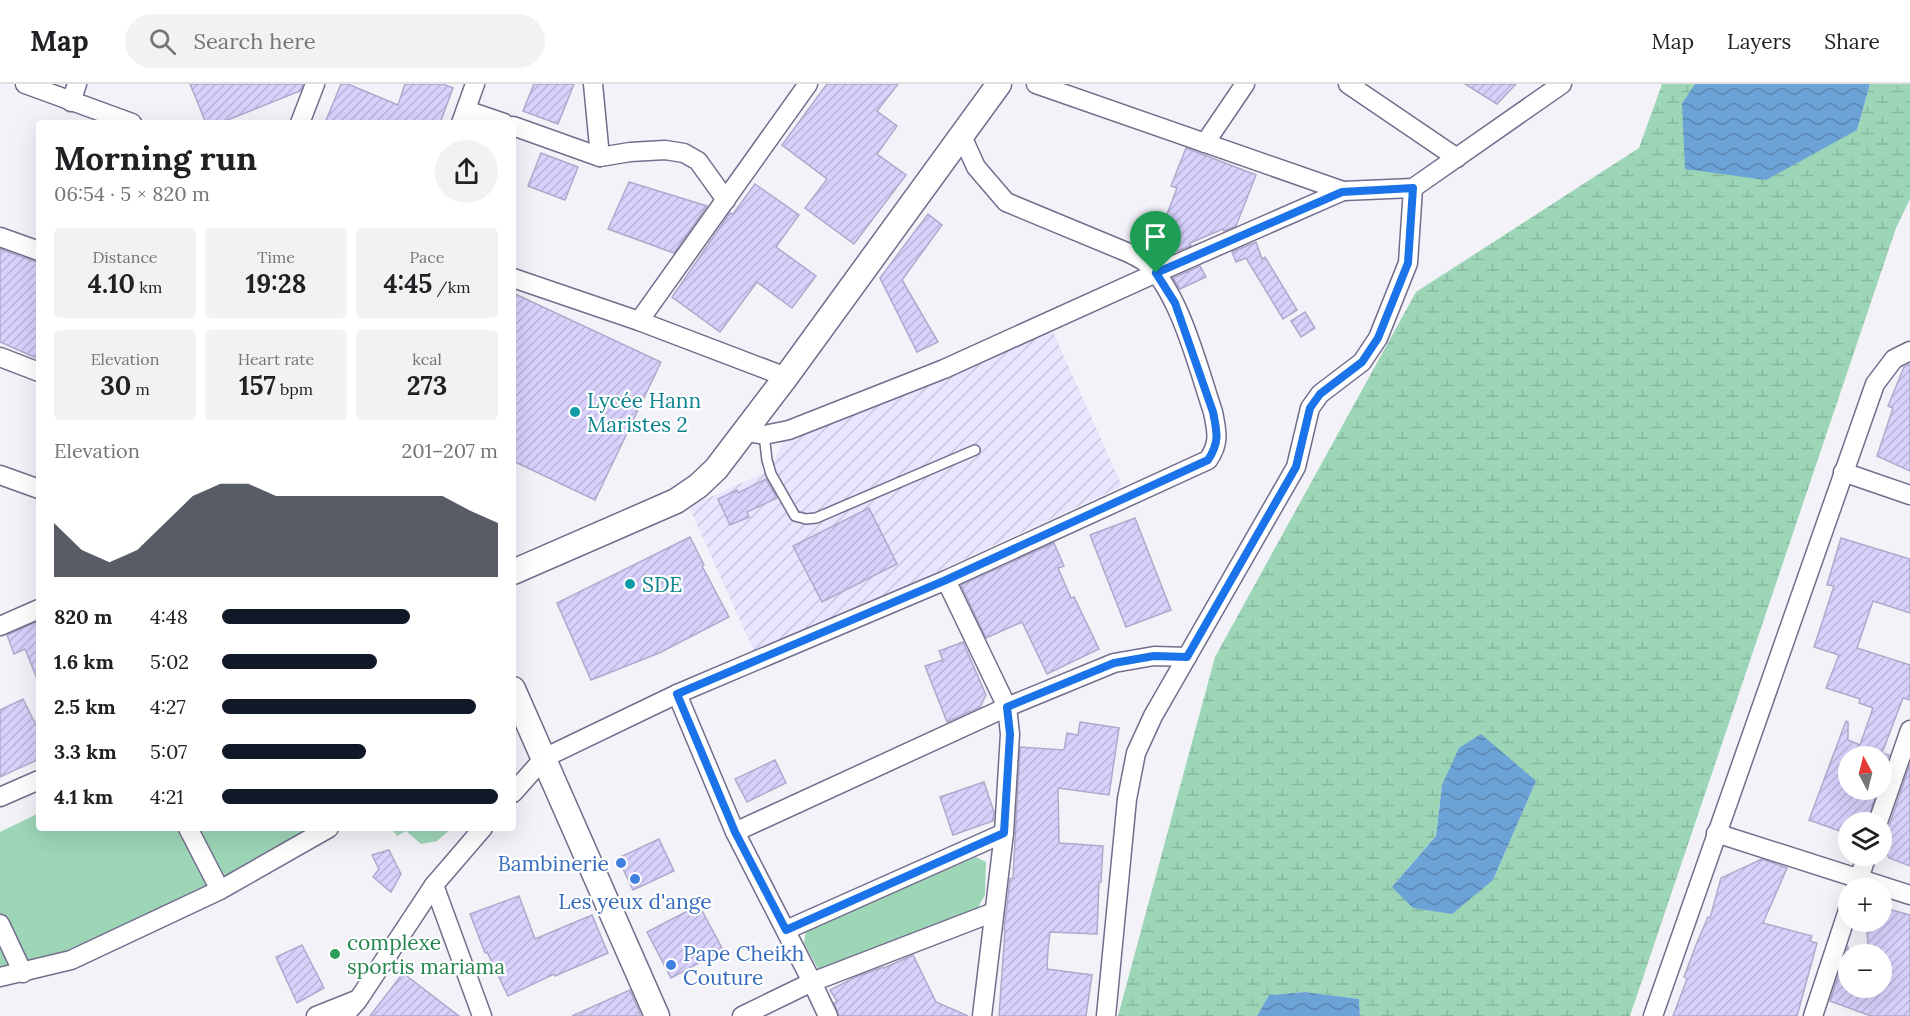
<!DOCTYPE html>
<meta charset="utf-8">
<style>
:root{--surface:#fff;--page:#f2f2f2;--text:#202124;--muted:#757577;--line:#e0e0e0;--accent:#111827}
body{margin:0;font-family:Lora,serif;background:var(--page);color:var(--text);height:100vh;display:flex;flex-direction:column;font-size:22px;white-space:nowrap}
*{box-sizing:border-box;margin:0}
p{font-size:20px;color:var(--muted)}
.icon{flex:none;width:33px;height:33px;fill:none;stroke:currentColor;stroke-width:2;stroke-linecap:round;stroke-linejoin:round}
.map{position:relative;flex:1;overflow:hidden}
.drawer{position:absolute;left:36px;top:36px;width:480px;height:711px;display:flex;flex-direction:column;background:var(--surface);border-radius:6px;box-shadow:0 6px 24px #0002}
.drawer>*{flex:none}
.needle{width:39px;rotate:353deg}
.buttons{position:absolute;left:1838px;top:662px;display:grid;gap:12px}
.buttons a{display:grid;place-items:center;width:54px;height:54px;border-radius:50%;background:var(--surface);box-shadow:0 6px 24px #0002;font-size:30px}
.pin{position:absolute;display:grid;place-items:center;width:51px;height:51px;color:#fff;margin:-62px -26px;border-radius:50% 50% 50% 0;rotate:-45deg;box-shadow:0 0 6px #0007}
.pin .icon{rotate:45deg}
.round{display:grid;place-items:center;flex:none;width:63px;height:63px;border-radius:32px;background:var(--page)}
.summary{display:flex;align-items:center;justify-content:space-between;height:102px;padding:0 18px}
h1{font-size:33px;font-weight:700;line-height:45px}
.figures{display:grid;grid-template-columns:repeat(3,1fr);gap:9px;height:102px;padding:6px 18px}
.figures div{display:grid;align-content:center;border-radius:6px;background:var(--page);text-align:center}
.figures b{font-size:26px;font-weight:700}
.figures small{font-size:16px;font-weight:400}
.figures p{font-size:16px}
.chart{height:168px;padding:12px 18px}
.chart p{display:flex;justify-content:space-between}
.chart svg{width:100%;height:108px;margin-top:6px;fill:var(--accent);opacity:.7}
ul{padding:0 18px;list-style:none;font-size:20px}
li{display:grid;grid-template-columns:96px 72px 1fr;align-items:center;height:45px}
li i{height:15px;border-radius:8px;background:var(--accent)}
header{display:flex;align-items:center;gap:36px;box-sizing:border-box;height:84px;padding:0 30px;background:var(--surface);border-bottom:2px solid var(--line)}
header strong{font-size:28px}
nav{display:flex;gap:33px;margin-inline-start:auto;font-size:21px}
.search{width:420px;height:54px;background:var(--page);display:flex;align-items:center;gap:15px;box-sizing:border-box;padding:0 21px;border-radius:33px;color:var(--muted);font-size:22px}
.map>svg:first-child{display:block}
</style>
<header>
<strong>Map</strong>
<div class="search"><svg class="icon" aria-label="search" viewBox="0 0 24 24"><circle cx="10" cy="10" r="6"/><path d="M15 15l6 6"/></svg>Search here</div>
<nav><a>Map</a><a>Layers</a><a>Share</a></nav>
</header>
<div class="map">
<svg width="1910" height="932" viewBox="0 0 1910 932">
<defs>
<pattern id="industrial-furrows" width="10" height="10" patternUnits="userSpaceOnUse" patternTransform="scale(1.5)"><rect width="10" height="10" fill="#e9e5ff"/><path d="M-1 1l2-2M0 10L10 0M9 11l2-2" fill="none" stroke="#c9c5dc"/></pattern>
<pattern id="grass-tufts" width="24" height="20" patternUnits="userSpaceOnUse" patternTransform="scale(1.5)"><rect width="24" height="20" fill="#9dd5b7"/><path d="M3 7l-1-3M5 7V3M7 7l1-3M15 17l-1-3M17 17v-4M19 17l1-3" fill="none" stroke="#88b79f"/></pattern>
<pattern id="wetland-marsh" width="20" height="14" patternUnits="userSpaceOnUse" patternTransform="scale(1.5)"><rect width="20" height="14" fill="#9dd5b7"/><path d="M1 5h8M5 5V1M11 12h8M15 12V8" fill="none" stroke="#88b79f"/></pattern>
<pattern id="water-waves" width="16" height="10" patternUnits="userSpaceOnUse" patternTransform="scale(1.5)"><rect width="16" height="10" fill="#6ca3d7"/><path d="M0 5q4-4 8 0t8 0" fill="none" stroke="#5a86b0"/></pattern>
<pattern id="building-hatch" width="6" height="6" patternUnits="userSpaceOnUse" patternTransform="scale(1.5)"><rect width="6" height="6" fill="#d8d1fc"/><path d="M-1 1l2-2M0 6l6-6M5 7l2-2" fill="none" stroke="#bab4d9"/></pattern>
</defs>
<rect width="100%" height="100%" fill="#f3f2f9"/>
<polygon fill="url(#industrial-furrows)" points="1053,248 1122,402 756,572 689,423 763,389 775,375 785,354"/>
<polygon fill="url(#grass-tufts)" points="391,744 452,744 437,757 421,760 406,747 397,752"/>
<path fill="url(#wetland-marsh)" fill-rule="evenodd" d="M1662,0h33l-13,19 175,27 13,-46h40v115l-14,29 -266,788h-270l-1,-17 -54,-7 -36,3 -12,21h-139l97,-359 201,-365 223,-144zM1536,697l-43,99 -101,7 44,-51 6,-51z"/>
<g fill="#9dd5b7">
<polygon points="39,729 39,744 317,744 231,793 72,864 28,886 0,886 0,748"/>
<polygon points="976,773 986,778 985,811 977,825 827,888 818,885 804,859 806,846"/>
</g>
<g fill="url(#water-waves)">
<polygon points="1695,0 1870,0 1857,46 1766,96 1685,85 1682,19"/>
<polygon points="1481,650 1536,697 1493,796 1452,830 1413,824 1392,803 1436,752 1442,701 1459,664"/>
<polygon points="1305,908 1359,915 1360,932 1257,932 1269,911"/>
</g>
<g fill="url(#building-hatch)" stroke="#afa9cb" stroke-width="1.5">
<polygon points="190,0 303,0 300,7 220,39 206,39"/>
<polygon points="341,0 348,0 398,21 405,0 443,0 453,4 440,39 325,39"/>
<polygon points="534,0 574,0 558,40 523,27"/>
<polygon points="827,0 898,0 877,27 897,42 877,70 906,91 854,160 805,124 827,95 782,61"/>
<polygon points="1465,0 1516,0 1497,20"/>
<polygon points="1186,64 1256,91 1236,142 1224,147 1223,145 1190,159 1191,162 1177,167 1156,159 1177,104 1171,102"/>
<polygon points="541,69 578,83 565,116 528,102"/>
<polygon points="629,98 707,122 674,169 608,145"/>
<polygon points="755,100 799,131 776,163 816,192 792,224 757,198 720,248 672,213 730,129 733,130"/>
<polygon points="928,130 942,141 902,196 938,258 917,268 880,194"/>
<polygon points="1256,158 1262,175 1265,173 1297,226 1283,235 1246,174 1236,178 1232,168"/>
<polygon points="0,165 39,179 39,275 0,258"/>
<polygon points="1200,182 1206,193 1180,205 1173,194"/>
<polygon points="513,209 661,278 595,416 513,377"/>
<polygon points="1305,228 1315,244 1301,253 1291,237"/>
<polygon points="1910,280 1910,387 1877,372 1893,324 1888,322 1904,283"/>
<polygon points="766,395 777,414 747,428 749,433 730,441 718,415 737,406 738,409"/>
<polygon points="869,424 897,480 822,518 793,462"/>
<polygon points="1135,434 1171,526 1126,543 1090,451"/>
<polygon points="690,453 704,481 702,482 729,533 659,569 591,596 557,519"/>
<polygon points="1841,454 1910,475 1910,529 1873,517 1857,564 1910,581 1910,616 1903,614 1882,669 1889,671 1881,695 1881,672 1848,672 1848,705 1878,705 1867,738 1848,738 1848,750 1809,736 1846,637 1848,638 1848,656 1860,661 1873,624 1859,619 1860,615 1826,604 1839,571 1814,563 1834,502 1827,501"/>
<polygon points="1054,459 1064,482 1058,484 1071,514 1074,513 1099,565 1047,590 1022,538 986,554 961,501"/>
<polygon points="39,537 39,597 38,597 25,565 14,570 7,551"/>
<polygon points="963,558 986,611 980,623 947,638 925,582 943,576 939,567"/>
<polygon points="23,615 39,647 39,675 0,693 0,626"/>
<polygon points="1080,638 1119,644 1109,711 1058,704 1059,759 1103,762 1101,798 1099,798 1097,850 1050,848 1048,865 1047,885 1092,891 1086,932 999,932 1005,846 1004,846 1010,795 1013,794 1020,663 1064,666 1067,649 1078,651"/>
<polygon points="775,676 786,699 747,718 735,695"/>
<polygon points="1910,680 1910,782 1889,774 1882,759 1883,748 1889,742"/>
<polygon points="984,698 994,728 993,737 953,751 940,713"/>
<polygon points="659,755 674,787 633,806 618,774"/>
<polygon points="389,766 401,790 391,808 373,793 379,785 372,771"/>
<polygon points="1762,775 1787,784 1763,839 1812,852 1810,857 1817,859 1797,932 1673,932 1687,895 1684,893 1696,861 1708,833 1710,834 1721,794"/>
<polygon points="519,812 535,855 592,831 608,869 555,892 554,890 508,912 487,868 485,869 470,830"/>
<polygon points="699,821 723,866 671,894 647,848"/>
<polygon points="1881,823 1910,831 1910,932 1871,932 1830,917 1848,862 1848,903 1881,903 1881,870 1869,870 1866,837 1881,837"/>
<polygon points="302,861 324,904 297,919 276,873"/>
<polygon points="913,871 936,918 968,932 839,932 834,919 837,917 830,906 856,893 883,883 884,884"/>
<polygon points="403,889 459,932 370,932"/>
<polygon points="630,906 641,932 572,932"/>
</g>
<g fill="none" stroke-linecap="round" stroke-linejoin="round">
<g stroke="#736d8c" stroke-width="12">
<polyline id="lane" points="764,351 767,376 771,390 795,432 806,435 816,434 975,366"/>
</g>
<g stroke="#736d8c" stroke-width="21">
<g id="street">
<polyline points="25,0 132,39"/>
<polyline points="593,0 600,73"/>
<polyline points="1036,0 1343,107 1413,104 1562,0"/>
<polyline points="1348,0 1457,74"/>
<polyline points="71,18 77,0"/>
<polyline points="466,26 504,39"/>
<polyline points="300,39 315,0"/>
<polyline points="461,39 475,0"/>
<polyline points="513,42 600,73 630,68 665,66 684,69 698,77 726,116"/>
<polyline points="1205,59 1245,0"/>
<polyline points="0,153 39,167"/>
<polyline points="513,194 639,237 786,293"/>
<polyline points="639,237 808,0"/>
<polyline points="0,273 39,288"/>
<polyline points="743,347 764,351 789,346 944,285 1156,189 1343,107"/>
<polyline points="1843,388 1910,411"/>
<polyline points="0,391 39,405"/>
<polyline points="946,496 1007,623 1010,650 1004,749 982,932"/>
<polyline points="0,542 39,525"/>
<polyline points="677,610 735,748 812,898 828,932"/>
<path d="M513,709l31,-35 133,-64 269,-114 262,-120c12,-17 9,-28 5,-48 -14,-41 -34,-123 -68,-150 -4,-3 -10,-6 -16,-9l-123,-51 -30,-35 -15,-33"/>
<polyline points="0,713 39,696"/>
<polyline points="1878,738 1910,646"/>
<polyline points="188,744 220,806"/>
<polyline points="735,748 1007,623 1114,579 1154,572 1187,573"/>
<polyline points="1716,749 1910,811"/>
<polyline points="434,801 482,932"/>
<polyline points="1856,803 1867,771"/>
<polyline points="0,840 23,889"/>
<polyline points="786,846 1004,749"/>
<polyline points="0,893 71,876 220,806 329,744"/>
<polyline points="316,932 356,916"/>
<polyline points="344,932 358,916 434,801 483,744"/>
<polyline points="742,932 812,898 994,828"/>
<polyline points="1106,932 1127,715 1136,669 1153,632 1296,383 1310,324 1320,310 1362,278 1378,254 1408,179 1413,104"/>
<polyline points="1653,932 1875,300 1894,275 1910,267"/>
<polyline points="1813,932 1848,826"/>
</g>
</g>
<g stroke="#736d8c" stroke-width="27">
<g id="secondary">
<polyline points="513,488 676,417 698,402 716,385 786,293 999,0"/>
<polyline points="513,605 657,932"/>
</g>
</g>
<use href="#lane" stroke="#fff" stroke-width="9"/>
<use href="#street" stroke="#fff" stroke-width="18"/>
<use href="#secondary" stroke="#fff" stroke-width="24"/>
</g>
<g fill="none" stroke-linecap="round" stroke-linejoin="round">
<g stroke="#fff" stroke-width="12">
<path id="route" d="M1413,104l-5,75 -30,75 -16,24 -42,32 -10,14 -14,59 -109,190 -33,-1 -40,7 -107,44 3,27 -6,99 -218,97 -51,-98 -58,-138 269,-114 262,-120c12,-18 9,-28 5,-48l-38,-109 -19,-30 186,-81z"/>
</g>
<use href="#route" stroke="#1a73e8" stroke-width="8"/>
</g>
<g fill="#0f9aa8" stroke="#fff" stroke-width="2">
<circle cx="575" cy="328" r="6"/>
<circle cx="630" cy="500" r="6"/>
</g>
<g fill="#3f7fe0" stroke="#fff" stroke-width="2">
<circle cx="621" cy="779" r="6"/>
<circle cx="635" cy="795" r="6"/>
<circle cx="671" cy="881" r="6"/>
</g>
<circle fill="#2e9e5b" stroke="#fff" stroke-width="2" cx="335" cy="870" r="6"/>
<g text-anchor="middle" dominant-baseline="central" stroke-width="4.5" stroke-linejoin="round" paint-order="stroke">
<g font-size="21" fill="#0d838f" stroke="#fff" text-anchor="start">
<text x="587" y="316">Lycée Hann<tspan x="587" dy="24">Maristes 2</tspan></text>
<text x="642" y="500">SDE</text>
</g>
<g font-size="21" fill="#366cbe" stroke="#fff" text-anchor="end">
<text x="609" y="779">Bambinerie</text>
<text x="635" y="817" text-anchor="middle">Les yeux d'ange</text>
<text x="683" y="869" text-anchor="start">Pape Cheikh<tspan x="683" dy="24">Couture</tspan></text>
</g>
<g font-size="21" fill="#27864d" stroke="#fff" text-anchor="start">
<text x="347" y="858">complexe<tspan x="347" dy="24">sportis mariama</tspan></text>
</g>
</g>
</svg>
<div class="buttons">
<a><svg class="needle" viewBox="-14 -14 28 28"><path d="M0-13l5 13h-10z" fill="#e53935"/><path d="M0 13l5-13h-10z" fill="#757577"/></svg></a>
<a><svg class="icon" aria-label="layers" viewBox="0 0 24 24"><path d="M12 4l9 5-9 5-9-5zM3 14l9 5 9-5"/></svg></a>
<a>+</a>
<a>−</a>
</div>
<div class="pin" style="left:1156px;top:189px;background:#1e9e55"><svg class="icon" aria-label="arrive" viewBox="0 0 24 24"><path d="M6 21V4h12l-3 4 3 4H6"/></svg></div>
<section class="drawer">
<div class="summary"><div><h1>Morning run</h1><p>06:54 · 5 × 820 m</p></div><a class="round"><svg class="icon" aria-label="share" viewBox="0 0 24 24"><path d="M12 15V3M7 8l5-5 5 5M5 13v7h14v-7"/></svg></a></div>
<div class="figures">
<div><p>Distance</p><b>4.10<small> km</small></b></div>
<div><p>Time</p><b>19:28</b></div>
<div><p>Pace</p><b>4:45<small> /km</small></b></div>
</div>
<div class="figures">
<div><p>Elevation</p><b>30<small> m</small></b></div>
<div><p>Heart rate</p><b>157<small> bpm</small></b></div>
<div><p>kcal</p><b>273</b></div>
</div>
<div class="chart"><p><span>Elevation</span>201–207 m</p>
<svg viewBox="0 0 160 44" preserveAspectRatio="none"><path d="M0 44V22L10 33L20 38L30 33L40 22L50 11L60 6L70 6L80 11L90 11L100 11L110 11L120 11L130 11L140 11L150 17L160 22V44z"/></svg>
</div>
<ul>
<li><b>820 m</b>4:48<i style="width:68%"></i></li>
<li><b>1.6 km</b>5:02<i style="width:56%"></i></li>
<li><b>2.5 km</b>4:27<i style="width:92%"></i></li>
<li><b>3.3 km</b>5:07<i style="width:52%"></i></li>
<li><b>4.1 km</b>4:21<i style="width:100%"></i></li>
</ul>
</section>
</div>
